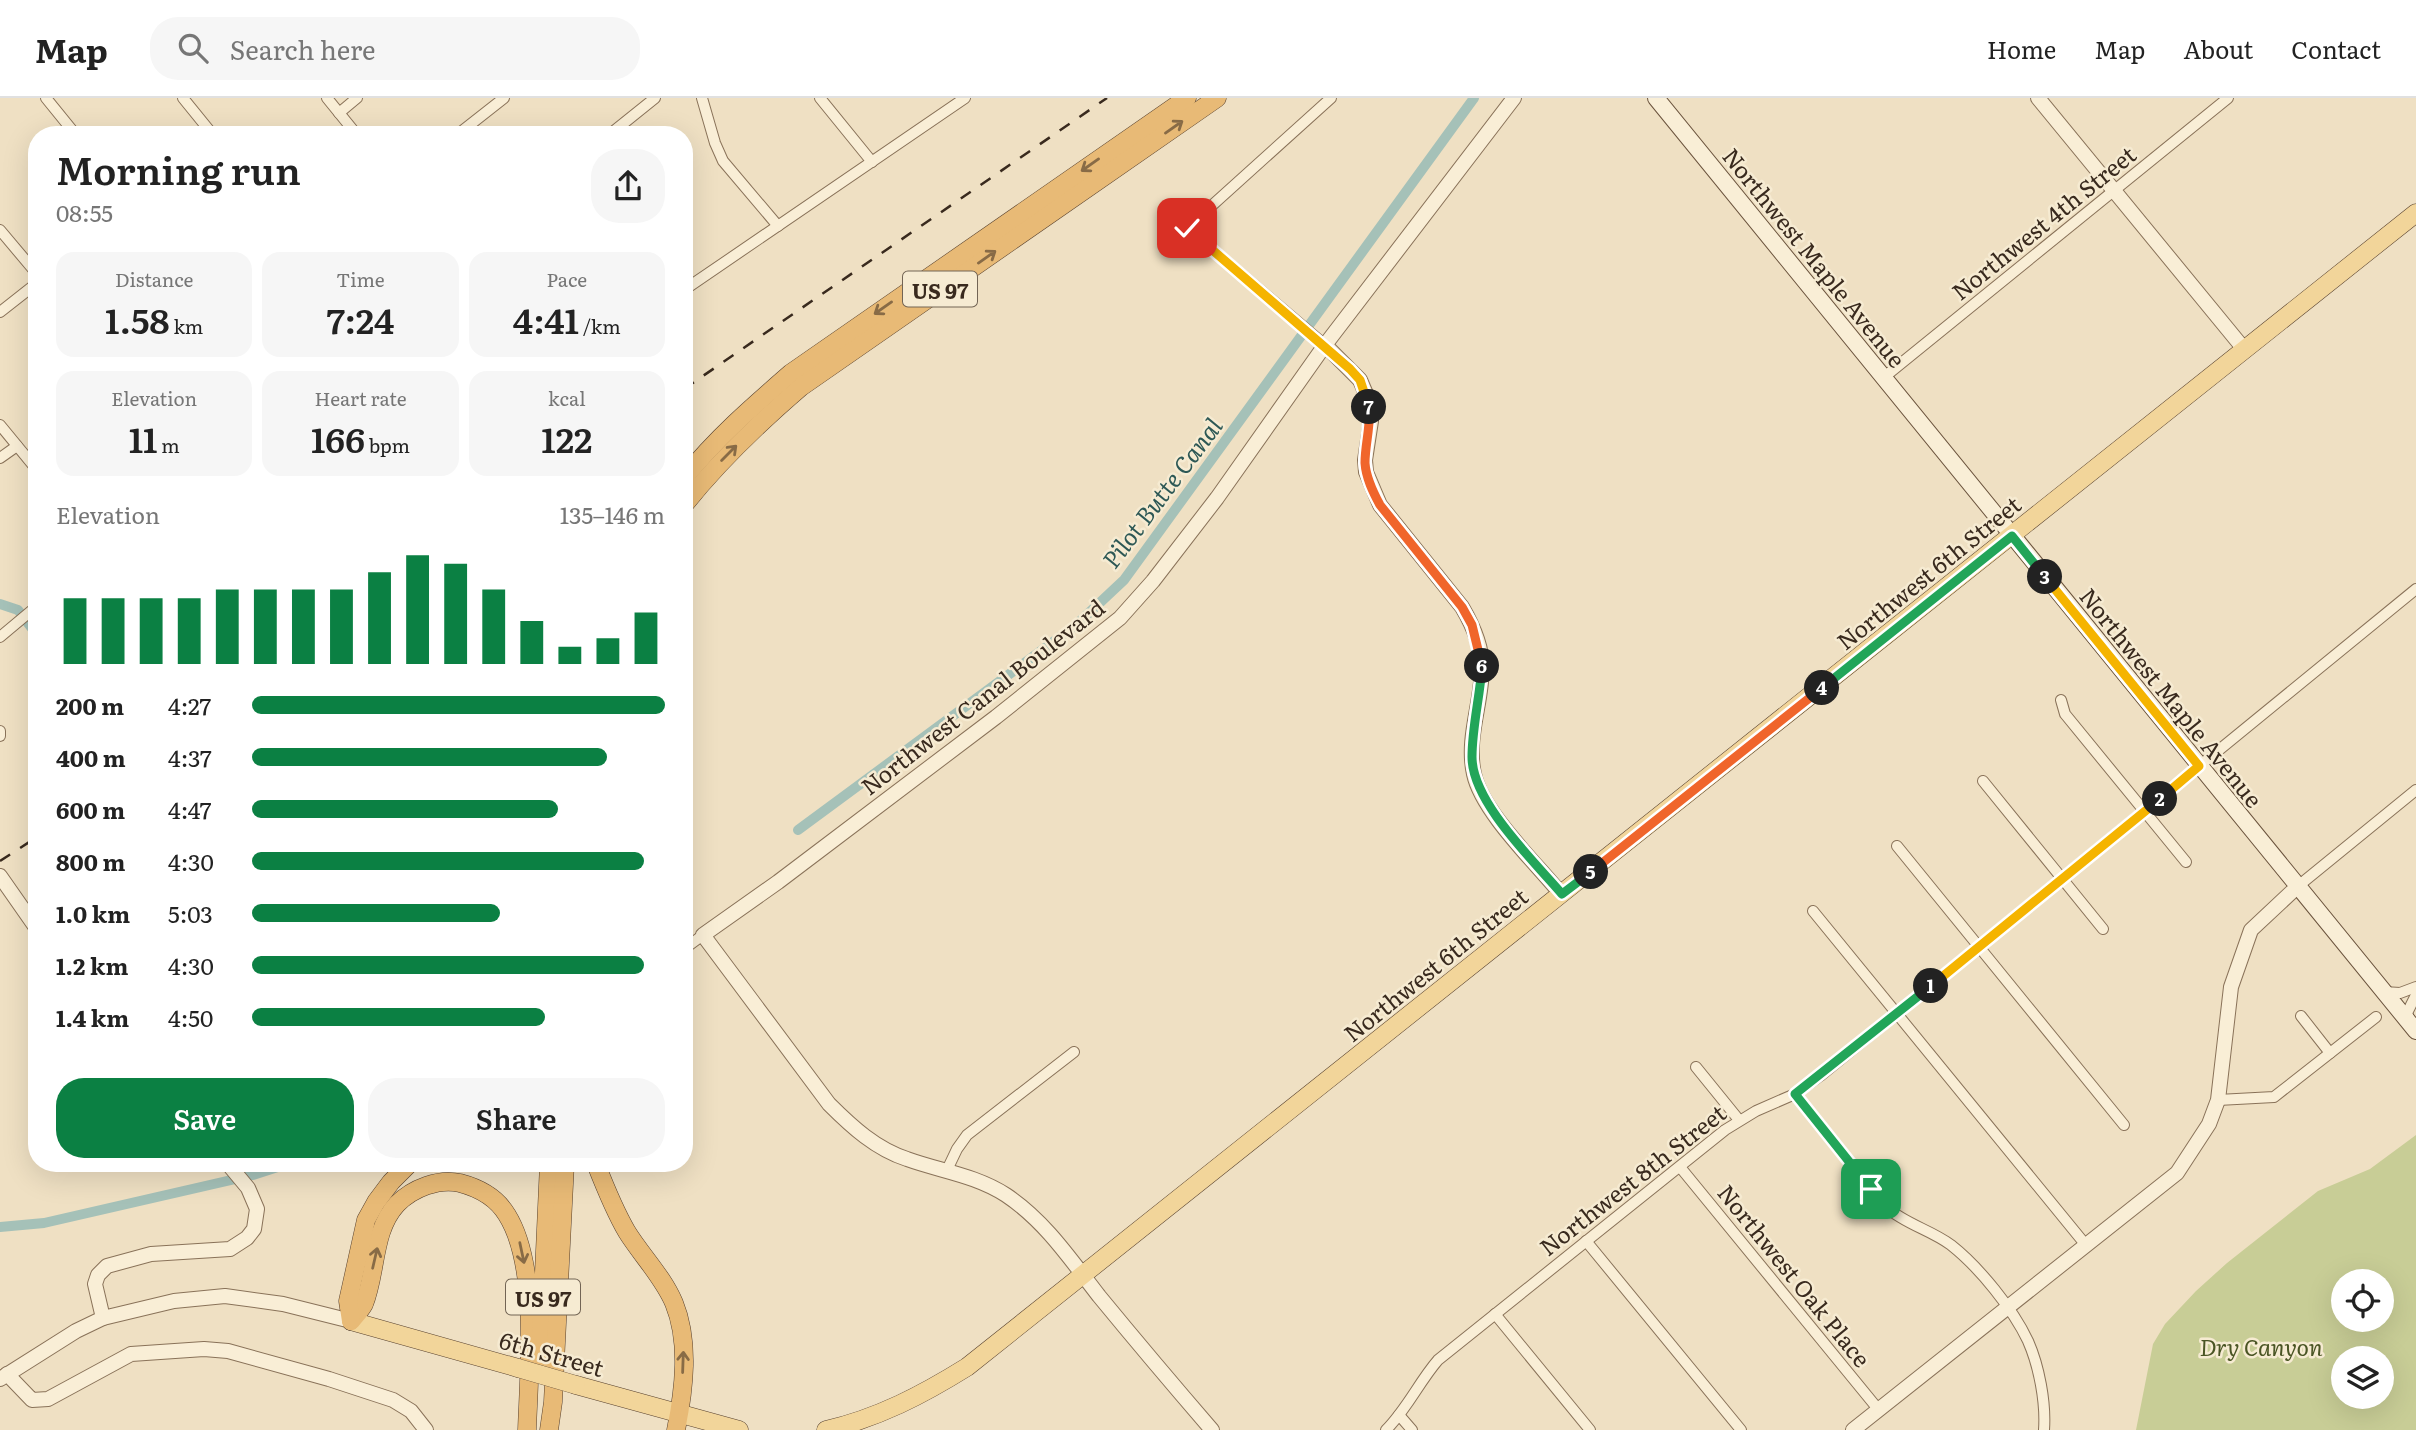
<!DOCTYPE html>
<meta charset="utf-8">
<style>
:root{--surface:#fff;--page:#f6f6f6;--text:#222;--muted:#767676;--line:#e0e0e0;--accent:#0b8043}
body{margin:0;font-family:Literata,serif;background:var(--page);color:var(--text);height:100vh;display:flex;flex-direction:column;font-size:26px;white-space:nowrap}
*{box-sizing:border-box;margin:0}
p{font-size:23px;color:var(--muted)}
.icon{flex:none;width:38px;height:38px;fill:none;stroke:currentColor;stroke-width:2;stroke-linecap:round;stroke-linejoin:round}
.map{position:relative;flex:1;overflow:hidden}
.drawer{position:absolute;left:28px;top:28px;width:665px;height:1046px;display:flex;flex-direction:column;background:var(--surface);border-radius:28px;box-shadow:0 7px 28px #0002}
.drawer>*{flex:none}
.fabs{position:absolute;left:2331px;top:1171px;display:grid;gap:14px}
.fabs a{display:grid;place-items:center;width:63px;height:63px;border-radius:50%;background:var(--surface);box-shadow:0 7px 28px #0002;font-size:35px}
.pin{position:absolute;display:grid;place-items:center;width:60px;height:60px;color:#fff;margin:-30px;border-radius:14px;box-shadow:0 4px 10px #0006}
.km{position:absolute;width:35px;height:35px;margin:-18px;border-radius:50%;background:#222;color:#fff;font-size:19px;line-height:35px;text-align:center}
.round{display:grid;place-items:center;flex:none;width:74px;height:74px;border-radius:28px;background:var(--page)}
.overview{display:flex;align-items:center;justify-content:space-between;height:119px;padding:0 28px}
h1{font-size:38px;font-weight:600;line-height:52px}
.stats{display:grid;grid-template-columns:repeat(3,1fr);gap:10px;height:119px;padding:7px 28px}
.stats div{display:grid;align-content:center;border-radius:18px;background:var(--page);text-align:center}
.stats b{font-size:35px;font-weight:600}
.stats small{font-size:19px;font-weight:400}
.stats p{font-size:19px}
.chart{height:196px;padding:14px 28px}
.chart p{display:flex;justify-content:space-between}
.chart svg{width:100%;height:126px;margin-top:7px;stroke:var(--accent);stroke-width:6}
.action{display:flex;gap:14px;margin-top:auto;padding:14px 28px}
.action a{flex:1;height:80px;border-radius:28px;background:var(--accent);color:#fff;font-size:28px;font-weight:600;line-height:80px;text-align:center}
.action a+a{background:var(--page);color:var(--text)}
ul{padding:0 28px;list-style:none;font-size:23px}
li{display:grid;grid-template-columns:112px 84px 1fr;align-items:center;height:52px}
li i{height:18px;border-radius:9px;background:var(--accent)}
header{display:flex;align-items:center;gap:42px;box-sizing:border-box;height:98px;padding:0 35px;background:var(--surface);border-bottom:2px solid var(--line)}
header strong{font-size:33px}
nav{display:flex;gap:38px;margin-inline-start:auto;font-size:24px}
.search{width:490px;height:63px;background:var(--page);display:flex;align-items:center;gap:18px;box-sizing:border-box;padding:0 24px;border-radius:28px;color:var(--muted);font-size:26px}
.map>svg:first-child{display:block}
</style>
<header>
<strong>Map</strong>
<div class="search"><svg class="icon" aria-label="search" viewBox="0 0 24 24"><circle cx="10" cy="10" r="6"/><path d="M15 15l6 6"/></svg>Search here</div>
<nav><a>Home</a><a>Map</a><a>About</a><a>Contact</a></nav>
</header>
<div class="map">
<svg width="2416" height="1332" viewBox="0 0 2416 1332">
<rect width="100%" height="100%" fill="#efe0c3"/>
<path fill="#c8cd96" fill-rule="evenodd" d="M2416,1037v295h-280l17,-86 12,-20 31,-33 31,-28 91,-72 52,-22zM2343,1183h39v39h-39zM2343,1260h39v38h-39z"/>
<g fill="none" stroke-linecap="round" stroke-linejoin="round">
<g stroke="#a5c1b8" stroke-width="10">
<polyline points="0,506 18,512 37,537"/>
<polyline points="798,732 1076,527 1124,482 1474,0"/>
<polyline points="0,1129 44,1125 253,1077 287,1066"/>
</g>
<g stroke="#897259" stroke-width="12">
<g id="minor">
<polyline points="46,0 76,37"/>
<polyline points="183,0 213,37"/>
<polyline points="327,0 357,37"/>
<polyline points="702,0 715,45 723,63 778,128"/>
<polyline points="820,0 872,64"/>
<polyline points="339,15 357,0"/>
<polyline points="457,37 504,0"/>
<polyline points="609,37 655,0"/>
<polyline points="0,132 37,176"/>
<polyline points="684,192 965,0"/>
<polyline points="0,214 37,185"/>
<polyline points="1325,247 1187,130 1331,0"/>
<polyline points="1883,280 2228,0"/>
<polyline points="0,327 37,372"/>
<polyline points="0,360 17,348"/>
<polyline points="0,539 37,508"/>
<polyline points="2061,602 2065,616 2186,764"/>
<polyline points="0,633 0,638"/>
<polyline points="1983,683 2103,831"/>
<polyline points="1897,748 2124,1027"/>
<polyline points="2297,789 2416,692"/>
<polyline points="1813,813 2085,1146"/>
<polyline points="684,851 703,837"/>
<polyline points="2384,894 2400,895 2416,889"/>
<polyline points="2301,918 2330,955"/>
<polyline points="2411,925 2407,915 2416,897"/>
<polyline points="1696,969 1739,1022"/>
<path d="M1795,996l91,113c19,17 45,23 65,38 28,22 62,64 77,96 11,25 18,61 16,89"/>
<polyline points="2218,1002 2274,999 2376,919"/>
<polyline points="1680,1069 1878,1311"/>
<polyline points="947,1072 957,1051 967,1037 1074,954"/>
<polyline points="1586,1143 1741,1332"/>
<polyline points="1495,1216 1590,1332"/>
<polyline points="1399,1317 1412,1332"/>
<path d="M1386,1332c21,-21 33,-48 52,-70l287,-230 31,-19 39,-17 25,-18 596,-487"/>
</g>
</g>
<g stroke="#897259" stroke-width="16">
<g id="tertiary">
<polyline points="2038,0 2244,251"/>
<path d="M1325,247l35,35 9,21 2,20 -6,39 1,12 14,33 82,102c10,17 20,40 20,60 0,36 -16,71 -8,107 8,38 62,89 87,120"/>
<polyline points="0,778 37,831"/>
<polyline points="103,1220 95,1186 98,1177 107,1168 151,1156 230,1151 247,1140 254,1131 257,1111 248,1090 228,1066"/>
<polyline points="7,1276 32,1302 48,1301 131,1256 204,1251 228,1253 329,1281 393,1302 411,1313 426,1332"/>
<polyline points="0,1281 76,1233 103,1220 174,1203 225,1198 283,1206 351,1223"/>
<path d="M1212,1332c-38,-44 -76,-89 -113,-134 -28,-36 -54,-75 -93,-101 -31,-20 -66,-24 -99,-36 -31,-10 -55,-32 -78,-55l-126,-169 75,-53 218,-165 124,-99 33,-37 64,-83 108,-153 189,-247"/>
<polyline points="1853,1332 2177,1075 2209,1026 2218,1002 2231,889 2251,832 2297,789"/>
</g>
</g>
<g stroke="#6b533d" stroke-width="18">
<polyline id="secondary" points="1656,0 2416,933"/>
</g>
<g stroke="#57402e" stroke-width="19">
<g id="primary">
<polyline points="351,1223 518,1270"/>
<polyline points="576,1287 739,1332"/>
<path d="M826,1332c52,-12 96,-35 141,-63l1449,-1154"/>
</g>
</g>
<g stroke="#57402e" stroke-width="19">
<g id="trunk">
<path d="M684,380c32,-40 69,-72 107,-105l396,-275"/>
<path d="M684,407c35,-44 74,-81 117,-118l416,-289"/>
<path d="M596,1066c9,23 18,46 31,68 15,24 36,45 47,71 16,39 10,87 2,127"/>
<path d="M351,1223c4,-5 10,-11 13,-17 13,-32 8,-73 33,-100 16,-16 42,-26 63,-21 19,5 37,15 47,32 32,51 22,156 20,215"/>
<polyline points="351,1223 348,1203 366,1122 376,1104 391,1084 409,1066"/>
<polyline points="540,1262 549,1066"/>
<polyline points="549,1332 553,1304 565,1066"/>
</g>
</g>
<use href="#minor" stroke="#f9eed6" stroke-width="10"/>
<use href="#tertiary" stroke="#f9eed6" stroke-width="14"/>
<use href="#secondary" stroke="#f9eed6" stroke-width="16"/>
<use href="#primary" stroke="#f2d59a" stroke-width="18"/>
<use href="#trunk" stroke="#e8ba76" stroke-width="18"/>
<g stroke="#392a1e" stroke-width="2.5" stroke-dasharray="12 12" stroke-linecap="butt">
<polyline points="684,291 1107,0"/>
<polyline points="0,763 37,739"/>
</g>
<g stroke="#57402e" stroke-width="19" stroke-linecap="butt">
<polyline id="primary-bridge" points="518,1270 576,1287"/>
</g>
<use href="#primary-bridge" stroke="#f2d59a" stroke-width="18"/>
</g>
<defs><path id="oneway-shaft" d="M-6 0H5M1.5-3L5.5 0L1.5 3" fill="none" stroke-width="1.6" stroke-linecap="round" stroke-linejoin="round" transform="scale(1.75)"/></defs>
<g stroke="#886b46">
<use href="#oneway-shaft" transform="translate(1174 29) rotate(-35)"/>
<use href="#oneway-shaft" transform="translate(1090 67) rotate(145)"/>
<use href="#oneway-shaft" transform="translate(987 159) rotate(-35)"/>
<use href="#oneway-shaft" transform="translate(883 210) rotate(145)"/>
<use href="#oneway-shaft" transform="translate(729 355) rotate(-45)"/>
<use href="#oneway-shaft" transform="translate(522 1155) rotate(78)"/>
<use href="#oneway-shaft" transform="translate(375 1160) rotate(-77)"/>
<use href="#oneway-shaft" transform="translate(683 1264) rotate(-88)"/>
</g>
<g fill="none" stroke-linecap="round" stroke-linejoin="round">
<g stroke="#fff" stroke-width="14">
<polyline id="split-1" points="1871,1091 1795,996 1931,888"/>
</g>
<g stroke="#fff" stroke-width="14">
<polyline id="split-2" points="1931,888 2160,701"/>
</g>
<g stroke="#fff" stroke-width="14">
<polyline id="split-3" points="2045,479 2199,668 2160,701"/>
</g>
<g stroke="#fff" stroke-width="14">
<polyline id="split-4" points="1822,590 2012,438 2045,479"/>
</g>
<g stroke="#fff" stroke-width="14">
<polyline id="split-5" points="1591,774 1822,590"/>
</g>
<g stroke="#fff" stroke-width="14">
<path id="split-6" d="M1482,568c-2,31 -10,61 -10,91 0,45 61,103 90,137l29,-22"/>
</g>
<g stroke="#fff" stroke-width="14">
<path id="split-7" d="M1369,309c2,19 -4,37 -4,56 1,15 8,29 15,42l82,102 10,18 10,41"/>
</g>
<g stroke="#fff" stroke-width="14">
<polyline id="split-8" points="1187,130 1350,271 1360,282 1369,309"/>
</g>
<use href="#split-1" stroke="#22a559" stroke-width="9"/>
<use href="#split-2" stroke="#f5b400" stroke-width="9"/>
<use href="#split-3" stroke="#f5b400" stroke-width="9"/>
<use href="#split-4" stroke="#22a559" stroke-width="9"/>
<use href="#split-5" stroke="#f0652b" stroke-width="9"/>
<use href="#split-6" stroke="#22a559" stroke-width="9"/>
<use href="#split-7" stroke="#f0652b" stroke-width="9"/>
<use href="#split-8" stroke="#f5b400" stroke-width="9"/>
</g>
<g text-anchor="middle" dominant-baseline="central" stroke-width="5" stroke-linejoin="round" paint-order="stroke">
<g fill="#f6ebd2" stroke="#726454" stroke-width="2">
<rect x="903" y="173.5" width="74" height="35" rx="5"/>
<rect x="506" y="1181.5" width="74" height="35" rx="5"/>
</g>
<g font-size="21" font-weight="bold" fill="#392a1e">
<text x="940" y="191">US 97</text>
<text x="543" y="1199">US 97</text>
</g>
<g font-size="23" fill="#392a1e" stroke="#f6ebd2">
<text transform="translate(2043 124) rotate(-39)">Northwest 4th Street</text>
<text transform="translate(1815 159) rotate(51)">Northwest Maple Avenue</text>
<text transform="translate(1928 474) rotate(-39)">Northwest 6th Street</text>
<text transform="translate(982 598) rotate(-38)">Northwest Canal Boulevard</text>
<text transform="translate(2172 599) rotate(51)">Northwest Maple Avenue</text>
<text transform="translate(1435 866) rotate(-39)">Northwest 6th Street</text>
<text transform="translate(1632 1081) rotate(-38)">Northwest 8th Street</text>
<text transform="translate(1795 1177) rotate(51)">Northwest Oak Place</text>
<text transform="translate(552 1255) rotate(16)">6th Street</text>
</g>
<g font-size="23" font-style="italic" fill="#4a5524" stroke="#f6ebd2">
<text x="2261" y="1248">Dry Canyon</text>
</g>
<g font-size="24" font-style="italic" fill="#2d5855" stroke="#f6ebd2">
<text transform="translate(1161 394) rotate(-53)">Pilot Butte Canal</text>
</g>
</g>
</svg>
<div class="fabs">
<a><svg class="icon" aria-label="locate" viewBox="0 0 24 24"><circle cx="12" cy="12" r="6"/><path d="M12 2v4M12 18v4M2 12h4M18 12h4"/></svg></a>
<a><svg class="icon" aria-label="layers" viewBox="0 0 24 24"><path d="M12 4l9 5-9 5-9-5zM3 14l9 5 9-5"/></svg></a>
</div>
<div class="pin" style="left:1871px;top:1091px;background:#1e9e55"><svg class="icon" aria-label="arrive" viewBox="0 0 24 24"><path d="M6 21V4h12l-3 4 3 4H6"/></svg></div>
<div class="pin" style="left:1187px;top:130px;background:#d93025"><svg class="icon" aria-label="check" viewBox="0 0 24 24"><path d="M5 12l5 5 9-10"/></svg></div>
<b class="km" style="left:1931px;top:888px">1</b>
<b class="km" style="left:2160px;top:701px">2</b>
<b class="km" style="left:2045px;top:479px">3</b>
<b class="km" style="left:1822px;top:590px">4</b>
<b class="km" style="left:1591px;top:774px">5</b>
<b class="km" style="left:1482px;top:568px">6</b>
<b class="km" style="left:1369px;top:309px">7</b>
<section class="drawer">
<div class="overview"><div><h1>Morning run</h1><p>08:55</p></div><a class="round"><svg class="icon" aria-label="share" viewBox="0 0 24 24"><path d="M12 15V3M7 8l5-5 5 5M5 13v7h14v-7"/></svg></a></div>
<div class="stats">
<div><p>Distance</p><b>1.58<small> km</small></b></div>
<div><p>Time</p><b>7:24</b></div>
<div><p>Pace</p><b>4:41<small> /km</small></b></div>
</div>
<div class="stats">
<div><p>Elevation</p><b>11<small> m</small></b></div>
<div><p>Heart rate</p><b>166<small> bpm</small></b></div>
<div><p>kcal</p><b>122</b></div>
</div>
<div class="chart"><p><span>Elevation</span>135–146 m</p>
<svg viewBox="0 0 160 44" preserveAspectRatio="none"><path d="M5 44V21M15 44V21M25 44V21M35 44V21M45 44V18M55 44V18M65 44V18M75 44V18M85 44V12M95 44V6M105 44V9M115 44V18M125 44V29M135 44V38M145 44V35M155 44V26"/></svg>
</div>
<ul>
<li><b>200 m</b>4:27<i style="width:100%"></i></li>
<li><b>400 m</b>4:37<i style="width:86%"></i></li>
<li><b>600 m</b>4:47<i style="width:74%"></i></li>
<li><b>800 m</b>4:30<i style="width:95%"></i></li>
<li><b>1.0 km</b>5:03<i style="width:60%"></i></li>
<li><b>1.2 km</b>4:30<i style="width:95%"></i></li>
<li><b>1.4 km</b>4:50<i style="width:71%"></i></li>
</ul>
<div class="action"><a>Save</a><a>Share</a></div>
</section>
</div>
